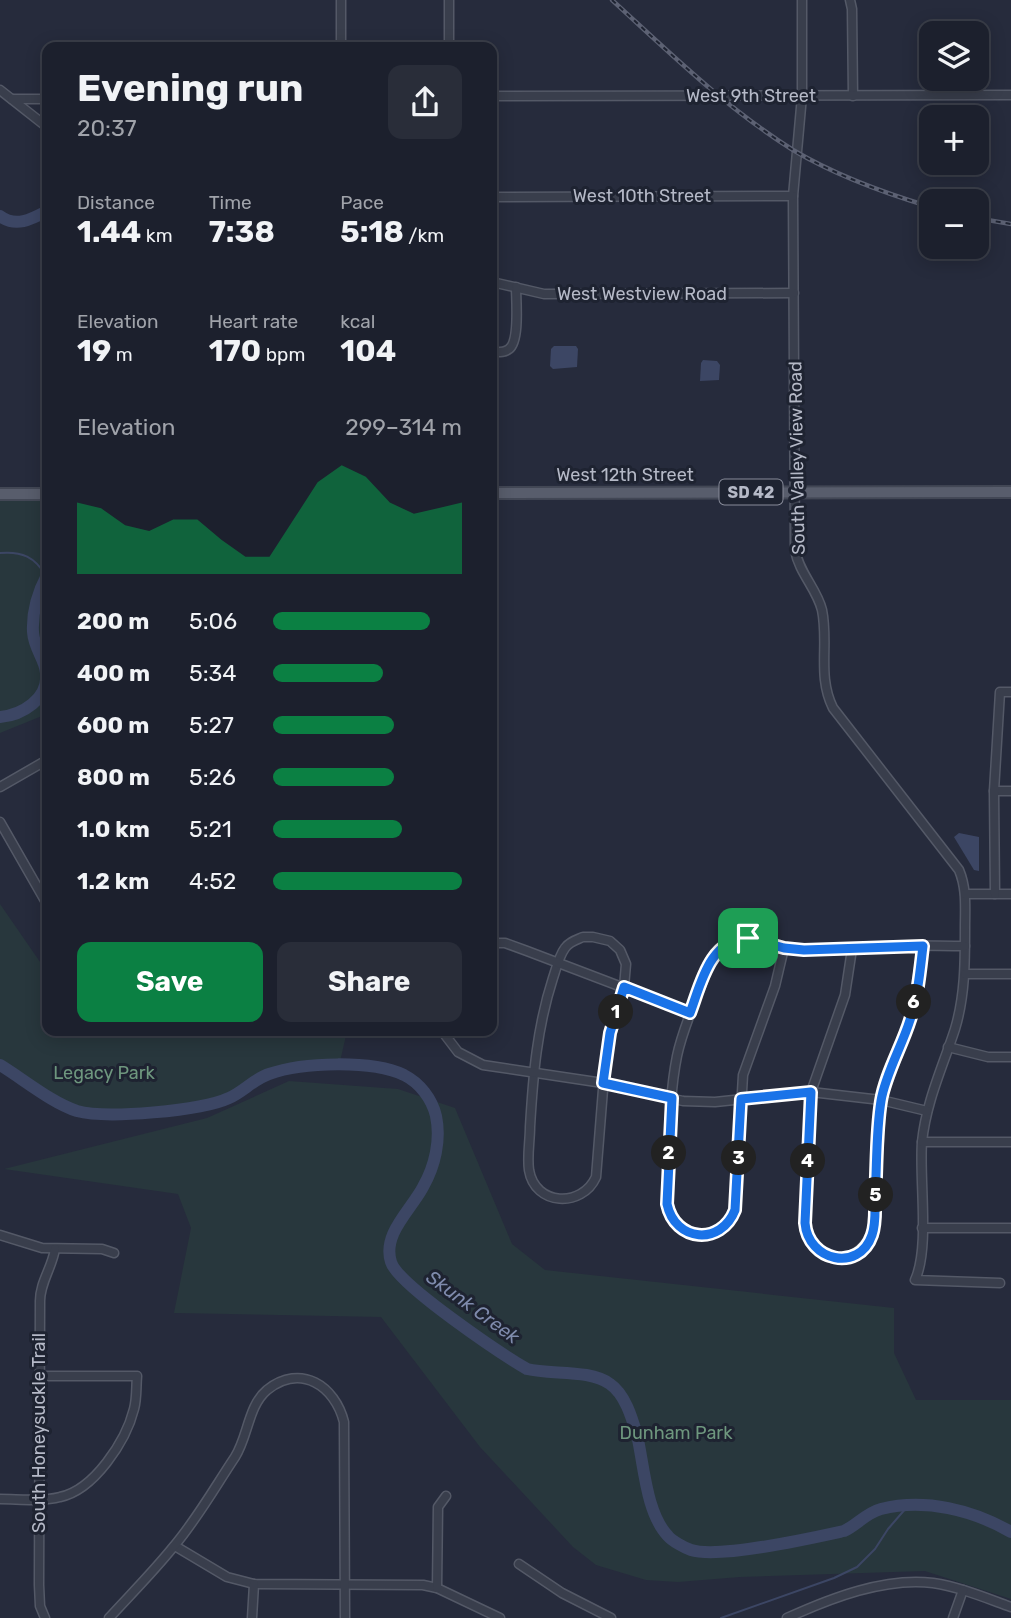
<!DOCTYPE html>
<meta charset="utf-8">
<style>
:root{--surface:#1c202d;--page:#292d39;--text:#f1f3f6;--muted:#a0a3aa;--line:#3a3e49;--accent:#0b8043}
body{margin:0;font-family:Rubik,sans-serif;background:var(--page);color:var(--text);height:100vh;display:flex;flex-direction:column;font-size:26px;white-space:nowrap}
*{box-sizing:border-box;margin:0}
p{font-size:23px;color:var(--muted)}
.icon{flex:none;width:38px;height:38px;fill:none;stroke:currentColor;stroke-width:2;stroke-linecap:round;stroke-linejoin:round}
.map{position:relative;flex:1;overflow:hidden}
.details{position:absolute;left:42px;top:42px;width:455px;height:994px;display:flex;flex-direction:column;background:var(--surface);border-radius:14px;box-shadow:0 4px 18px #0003,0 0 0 2px var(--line)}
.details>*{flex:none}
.tools{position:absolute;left:919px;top:21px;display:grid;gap:14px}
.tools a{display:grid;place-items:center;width:70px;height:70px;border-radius:14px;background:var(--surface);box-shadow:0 4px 18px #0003,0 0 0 2px var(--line);font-size:35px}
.pin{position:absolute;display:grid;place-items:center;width:60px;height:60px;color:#fff;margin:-30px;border-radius:14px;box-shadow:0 4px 10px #0006}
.km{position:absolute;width:35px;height:35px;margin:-18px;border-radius:50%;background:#222;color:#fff;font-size:19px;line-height:35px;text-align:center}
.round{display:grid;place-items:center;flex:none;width:74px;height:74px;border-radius:14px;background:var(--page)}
.summary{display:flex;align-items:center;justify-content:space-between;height:119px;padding:0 35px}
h1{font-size:38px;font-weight:700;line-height:52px}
.figures{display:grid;grid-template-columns:repeat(3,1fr);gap:10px;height:119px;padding:7px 35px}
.figures div{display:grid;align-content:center}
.figures b{font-size:30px;font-weight:700}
.figures small{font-size:19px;font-weight:400}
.figures p{font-size:19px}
.chart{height:196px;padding:14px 35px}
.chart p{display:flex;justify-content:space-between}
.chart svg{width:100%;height:126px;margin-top:7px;fill:var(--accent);opacity:.7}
.button{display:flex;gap:14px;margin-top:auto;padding:14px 35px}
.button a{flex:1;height:80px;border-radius:14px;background:var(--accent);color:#fff;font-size:28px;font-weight:700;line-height:80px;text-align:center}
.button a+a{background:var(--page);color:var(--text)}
ul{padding:0 35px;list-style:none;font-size:23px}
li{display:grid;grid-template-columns:112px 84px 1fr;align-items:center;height:52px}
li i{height:18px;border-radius:9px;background:var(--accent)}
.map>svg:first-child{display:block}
</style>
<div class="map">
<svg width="1011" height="1618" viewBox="0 0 1011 1618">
<rect width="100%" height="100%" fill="#262b3c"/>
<g fill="#28373d">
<polygon points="0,493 47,493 47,714 0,733"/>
<path d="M0,904l47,68v59h300l-8,35c-25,0 -52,-1 -75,9 -12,7 -23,18 -36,23 -28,13 -126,23 -154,12 -26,-11 -50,-30 -74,-45z"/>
<polygon points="289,1081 398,1089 455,1108 512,1244 545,1270 894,1308 894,1353 916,1400 1011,1400 1011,1599 925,1571 740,1577 678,1582 646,1580 596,1565 573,1547 480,1447 381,1317 174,1313 191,1228 178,1194 4,1169 207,1118"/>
</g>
<g fill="#3c4664">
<polygon points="554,346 576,346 578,349 577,367 553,369 550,366 551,349"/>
<polygon points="703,360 717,361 720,365 719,380 700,381 701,363"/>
<polygon points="959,833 979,837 979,871 974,870 954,837"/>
</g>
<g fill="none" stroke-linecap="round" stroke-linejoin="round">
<g stroke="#3c4664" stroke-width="2">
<path d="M0,553c22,-2 35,4 46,23"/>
<polyline points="721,1618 834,1578 857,1567 875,1549 888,1529 907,1507"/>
</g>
<g stroke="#3c4664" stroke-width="12">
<path d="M0,216c16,12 32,3 47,-5"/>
<path d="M0,717c22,-2 49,-18 46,-44 -1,-14 -12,-24 -13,-41 -1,-20 5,-40 14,-57"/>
<path d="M0,1065c23,14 52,38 77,46 29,8 124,0 152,-13 14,-6 25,-19 40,-24 34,-12 103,-14 135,1 16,8 28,24 32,41 5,24 -1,50 -13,71 -12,23 -41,47 -32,75 7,23 112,93 136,107 24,6 63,0 83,15 15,10 22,34 27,51 7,30 9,78 31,101 4,5 17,12 23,14 28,9 121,-12 153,-19 13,-6 22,-18 37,-22 44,-11 92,1 130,23"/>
</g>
<g stroke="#545967" stroke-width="11">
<g id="minor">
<polyline points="449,0 449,47"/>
<path d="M802,0v96l-9,100 2,354c4,23 22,39 27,60 7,34 -5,66 11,98l126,162c8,19 6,38 6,58 0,34 0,68 -10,101 -12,37 -29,73 -33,113 -3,37 8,106 -7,138l85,3"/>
<polyline points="850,0 852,9 853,96"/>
<polyline points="341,47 341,0"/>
<polyline points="0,90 47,127"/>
<polyline points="492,96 1011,95"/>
<polyline points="12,99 47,99"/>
<polyline points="492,197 793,196"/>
<polyline points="492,282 544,294 794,293"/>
<path d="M492,352c6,0 12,1 17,-3 11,-8 7,-49 7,-62"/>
<polyline points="0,787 47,760"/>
<polyline points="994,791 1011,791"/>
<polyline points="0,822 47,904"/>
<polyline points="965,894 1011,894"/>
<polyline points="995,894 994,791 1000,692 1011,692"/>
<path d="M583,937h10l17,4 10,9 6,14 -2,23 -18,65 -10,125c-14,31 -61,29 -67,-7 -2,-14 1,-29 1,-43 3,-51 7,-100 23,-149 3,-9 6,-22 12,-30 4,-6 11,-8 18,-11z"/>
<polyline points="492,943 505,943 527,951 690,1013"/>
<path d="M784,948l-9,38 -32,89 -8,135c-16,41 -70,28 -68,-16 3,-46 1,-93 10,-138 5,-24 15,-47 24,-70 6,-16 11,-35 28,-43 23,-11 48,5 72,7 28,2 56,-2 85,-4 26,-1 53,0 79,0"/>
<path d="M852,949l-7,46 -34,97 -6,137c10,43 63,37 69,-7l7,-122 30,-82 12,-72"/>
<polyline points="965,974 1011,974"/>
<polyline points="442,1031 458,1052 483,1065 603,1083 683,1101 715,1102 811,1092 881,1100 927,1111"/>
<polyline points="948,1047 988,1057 1011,1057"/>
<polyline points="922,1142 1011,1142"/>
<polyline points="922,1228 1011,1228"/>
<polyline points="0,1235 42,1248 102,1249 114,1253"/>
<path d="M0,1499c19,0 41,3 60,-2 34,-7 66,-56 74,-88 3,-11 2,-22 3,-33h-98"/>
<polyline points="175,1546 227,1577 254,1584 423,1585 437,1588 500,1618"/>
<polyline points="519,1564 562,1593 611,1618"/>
<polyline points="437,1588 438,1507 446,1496"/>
<path d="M45,1618l-5,-12 -1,-21 1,-284c0,-19 12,-33 15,-52"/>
<path d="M109,1618c22,-24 45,-47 65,-72 23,-27 41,-59 61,-89 13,-20 13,-51 32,-67 34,-27 68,-4 77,32l1,196"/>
<polyline points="252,1618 254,1584"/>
<path d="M787,1618c44,-20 98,-41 146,-35 27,4 53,15 78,24"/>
<polyline points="953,1618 963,1590"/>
</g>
</g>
<g stroke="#424755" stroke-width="14">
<g id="major">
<polyline points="492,493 1011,492"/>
<polyline points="0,494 47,494"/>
</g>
</g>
<use href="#minor" stroke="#393e4c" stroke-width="8"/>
<use href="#major" stroke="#585d6c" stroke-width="10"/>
<g stroke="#5c6173" stroke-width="4.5">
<g id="rail">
<path d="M612,0c58,53 114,108 181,150 42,25 91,43 138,57"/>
<polyline points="976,218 1011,224"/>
</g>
</g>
<use href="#rail" stroke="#1e2331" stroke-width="2" stroke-dasharray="5" stroke-linecap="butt"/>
</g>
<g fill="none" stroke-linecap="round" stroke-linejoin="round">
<g stroke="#fff" stroke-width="14">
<path id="route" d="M748,938l36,10 20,2 119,-4c-3,25 -5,50 -13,74 -8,26 -25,55 -29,81 -5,31 -4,65 -6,97 0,12 1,26 -3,37 -13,38 -64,26 -67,-12l6,-131 -70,7 -6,111c-14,36 -60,32 -68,-6l5,-106 -69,-15 7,-50 14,-46 66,26c11,-29 19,-73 58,-75z"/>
</g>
<use href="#route" stroke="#1a73e8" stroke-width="9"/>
</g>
<g text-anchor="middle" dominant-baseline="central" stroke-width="6" stroke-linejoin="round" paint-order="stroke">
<rect fill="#1e2331" stroke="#888c9a" stroke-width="2" x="719.5" y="479.5" width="63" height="25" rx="5"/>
<g font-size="16" font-weight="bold" fill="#b5b9c7">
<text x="751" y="492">SD 42</text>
</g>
<g font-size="18" fill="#b5b9c7" stroke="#1e2331">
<text x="751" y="96">West 9th Street</text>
<text x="642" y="196">West 10th Street</text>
<text x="642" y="294">West Westview Road</text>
<text transform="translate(797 458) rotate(-91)">South Valley View Road</text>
<text x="625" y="475">West 12th Street</text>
<text transform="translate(39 1433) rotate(-90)">South Honeysuckle Trail</text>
</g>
<g font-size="18" fill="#6e977e" stroke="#1e2331">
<text x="104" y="1073">Legacy Park</text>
<text x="676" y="1433">Dunham Park</text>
</g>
<g font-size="19" font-style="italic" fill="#7f8bad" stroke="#1e2331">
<text transform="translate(473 1307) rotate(36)">Skunk Creek</text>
</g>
</g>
</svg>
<div class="tools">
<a><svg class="icon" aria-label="layers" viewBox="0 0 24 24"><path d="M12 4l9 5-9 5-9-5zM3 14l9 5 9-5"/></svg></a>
<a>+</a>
<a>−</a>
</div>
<div class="pin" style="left:748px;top:938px;background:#1e9e55"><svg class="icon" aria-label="arrive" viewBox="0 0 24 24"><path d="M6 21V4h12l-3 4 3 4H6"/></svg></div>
<b class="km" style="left:616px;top:1012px">1</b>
<b class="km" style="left:669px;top:1153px">2</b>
<b class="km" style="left:739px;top:1158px">3</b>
<b class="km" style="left:808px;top:1161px">4</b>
<b class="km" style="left:876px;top:1195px">5</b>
<b class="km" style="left:914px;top:1002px">6</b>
<section class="details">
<div class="summary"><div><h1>Evening run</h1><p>20:37</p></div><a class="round"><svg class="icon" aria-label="share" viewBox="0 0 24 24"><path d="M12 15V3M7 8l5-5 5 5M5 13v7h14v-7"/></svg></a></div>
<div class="figures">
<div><p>Distance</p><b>1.44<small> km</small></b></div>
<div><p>Time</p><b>7:38</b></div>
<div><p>Pace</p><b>5:18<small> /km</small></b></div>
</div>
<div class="figures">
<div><p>Elevation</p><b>19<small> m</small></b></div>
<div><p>Heart rate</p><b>170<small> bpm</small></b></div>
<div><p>kcal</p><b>104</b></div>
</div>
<div class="chart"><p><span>Elevation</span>299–314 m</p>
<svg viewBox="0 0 160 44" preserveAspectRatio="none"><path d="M0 44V19L10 21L20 27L30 29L40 25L50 25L60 32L70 38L80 38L90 25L100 12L110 6L120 10L130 19L140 23L150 21L160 19V44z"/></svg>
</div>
<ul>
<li><b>200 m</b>5:06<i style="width:83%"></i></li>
<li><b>400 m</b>5:34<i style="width:58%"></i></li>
<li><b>600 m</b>5:27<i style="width:64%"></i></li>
<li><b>800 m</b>5:26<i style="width:64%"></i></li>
<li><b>1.0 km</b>5:21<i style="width:68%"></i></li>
<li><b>1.2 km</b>4:52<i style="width:100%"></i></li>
</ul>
<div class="button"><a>Save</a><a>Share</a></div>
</section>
</div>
